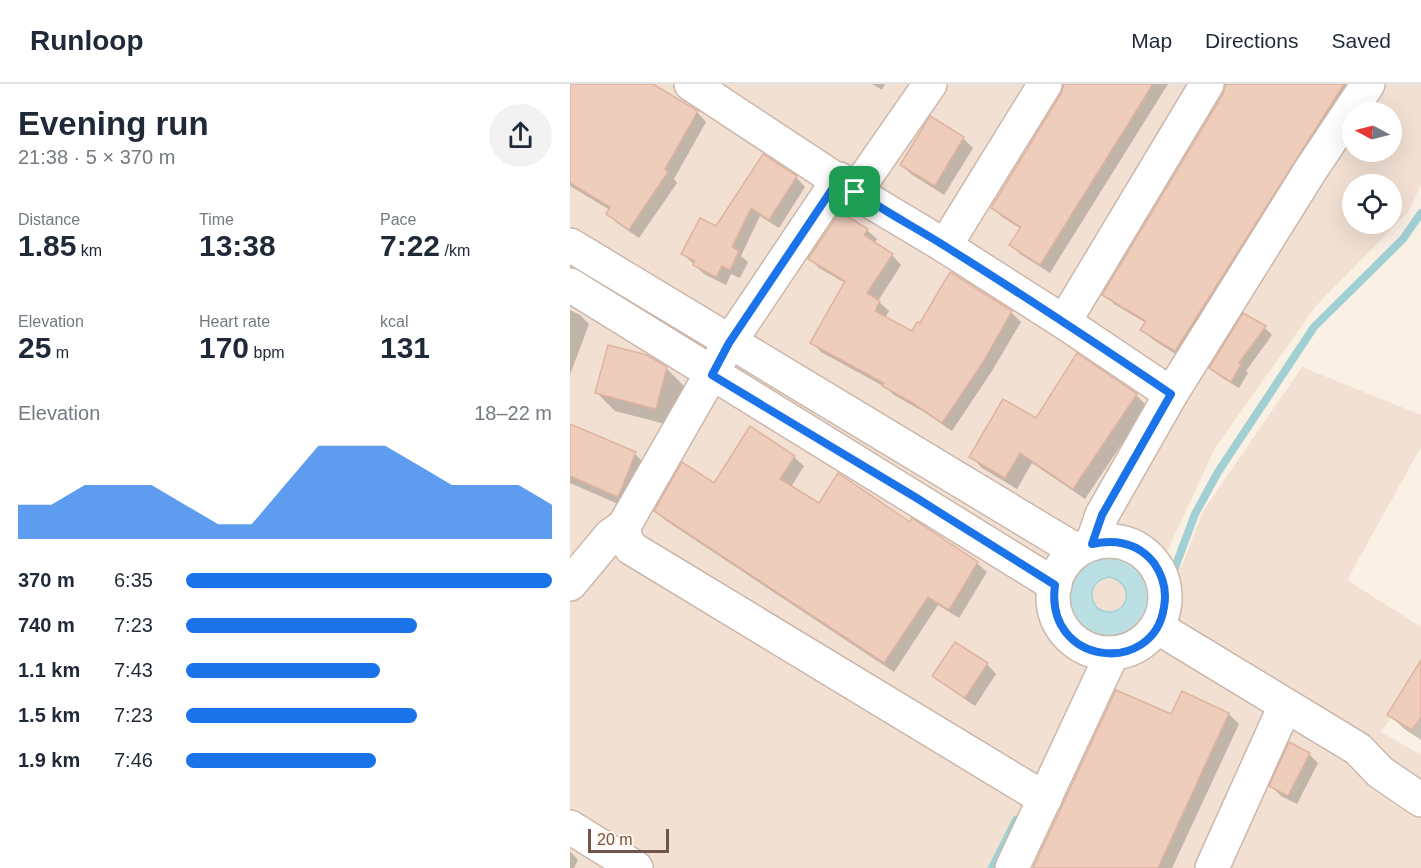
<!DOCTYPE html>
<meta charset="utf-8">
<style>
:root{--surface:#fff;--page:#f2f2f3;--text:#1f2937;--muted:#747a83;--line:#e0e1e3;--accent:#1a73e8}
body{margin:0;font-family:Helvetica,sans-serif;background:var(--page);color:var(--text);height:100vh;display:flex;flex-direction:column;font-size:22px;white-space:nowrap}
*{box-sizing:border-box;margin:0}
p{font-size:20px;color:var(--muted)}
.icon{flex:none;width:33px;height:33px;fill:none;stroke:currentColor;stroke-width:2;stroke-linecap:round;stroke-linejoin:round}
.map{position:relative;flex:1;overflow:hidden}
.side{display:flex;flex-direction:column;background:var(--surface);width:570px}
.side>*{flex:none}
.needle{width:39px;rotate:277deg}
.controls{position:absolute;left:772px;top:18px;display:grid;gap:12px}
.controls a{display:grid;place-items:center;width:60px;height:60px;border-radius:50%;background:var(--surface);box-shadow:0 6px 24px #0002;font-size:30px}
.scale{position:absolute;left:18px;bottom:15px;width:81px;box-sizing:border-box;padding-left:6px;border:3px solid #71564b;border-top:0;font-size:16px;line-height:21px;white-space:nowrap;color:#71564b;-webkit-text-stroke:4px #fef4ea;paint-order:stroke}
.pin{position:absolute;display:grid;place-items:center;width:51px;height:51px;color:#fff;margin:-26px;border-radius:12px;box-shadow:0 3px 9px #0006}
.round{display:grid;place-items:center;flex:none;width:63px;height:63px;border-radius:32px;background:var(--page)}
.head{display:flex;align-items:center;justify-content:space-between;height:102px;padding:0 18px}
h1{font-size:33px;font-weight:600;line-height:45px}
.stats{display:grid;grid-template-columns:repeat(3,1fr);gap:9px;height:102px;padding:6px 18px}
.stats div{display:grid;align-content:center}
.stats b{font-size:30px;font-weight:600}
.stats small{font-size:16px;font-weight:400}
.stats p{font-size:16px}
.chart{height:168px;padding:12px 18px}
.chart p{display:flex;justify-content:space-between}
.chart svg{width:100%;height:108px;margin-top:6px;fill:var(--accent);opacity:.7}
ul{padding:0 18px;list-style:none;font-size:20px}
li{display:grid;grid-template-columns:96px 72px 1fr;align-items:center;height:45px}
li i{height:15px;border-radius:8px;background:var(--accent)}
header{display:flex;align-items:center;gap:36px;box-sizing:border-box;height:84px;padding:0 30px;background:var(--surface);border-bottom:2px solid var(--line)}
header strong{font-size:28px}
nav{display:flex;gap:33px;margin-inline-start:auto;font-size:21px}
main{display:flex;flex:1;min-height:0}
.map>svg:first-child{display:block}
</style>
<header>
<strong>Runloop</strong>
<nav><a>Map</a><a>Directions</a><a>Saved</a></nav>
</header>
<main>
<section class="side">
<div class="head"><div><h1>Evening run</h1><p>21:38 · 5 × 370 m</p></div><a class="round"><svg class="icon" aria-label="share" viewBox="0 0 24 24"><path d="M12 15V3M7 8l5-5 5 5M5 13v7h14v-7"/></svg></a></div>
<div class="stats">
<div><p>Distance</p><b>1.85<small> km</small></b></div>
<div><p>Time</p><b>13:38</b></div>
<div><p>Pace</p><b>7:22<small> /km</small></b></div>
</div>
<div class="stats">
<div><p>Elevation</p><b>25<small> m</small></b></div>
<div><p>Heart rate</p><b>170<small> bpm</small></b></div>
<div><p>kcal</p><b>131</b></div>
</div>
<div class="chart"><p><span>Elevation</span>18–22 m</p>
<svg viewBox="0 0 160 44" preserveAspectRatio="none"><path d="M0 44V30L10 30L20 22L30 22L40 22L50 30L60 38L70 38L80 22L90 6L100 6L110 6L120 14L130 22L140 22L150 22L160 30V44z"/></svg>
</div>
<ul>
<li><b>370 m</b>6:35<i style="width:100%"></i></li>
<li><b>740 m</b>7:23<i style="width:63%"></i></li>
<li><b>1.1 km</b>7:43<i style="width:53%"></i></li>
<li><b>1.5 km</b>7:23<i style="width:63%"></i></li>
<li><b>1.9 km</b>7:46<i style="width:52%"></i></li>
</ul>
</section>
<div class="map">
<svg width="851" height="784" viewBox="0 0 851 784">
<rect width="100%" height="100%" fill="#fbf0e4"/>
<path fill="#f2e1d3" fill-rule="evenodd" d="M0,0h851v101l-12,26 -94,96 -100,141 -49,106 15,14 22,-57 99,-144 119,48v32l-74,133 74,47v47l-40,58 40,23v113h-851zM783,28h39v40h-39zM783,100h39v40h-39z"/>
<path fill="#bae0e3" stroke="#a1d0d4" stroke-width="1.5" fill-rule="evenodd" d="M533,470c30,1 53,19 48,52 -3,11 -11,23 -21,28 -56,28 -96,-58 -27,-80zM539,493c32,7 15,48 -12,31 -10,-13 -5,-28 12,-31z"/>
<g fill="#0003">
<polygon points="0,0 80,0 127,28 136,38 104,95 107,99 69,154 47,139 38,129 40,126 0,102"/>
<polygon points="302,0 315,0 312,6"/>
<polygon points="495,0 598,0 480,189 450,170 441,161 451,145 432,133 423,124 492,10"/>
<polygon points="657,0 788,0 615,276 582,255 572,246 576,239 544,220 534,210 654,10"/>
<polygon points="393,54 403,64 374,111 341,90 331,81"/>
<polygon points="226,93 235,103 209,144 190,132 171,172 178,178 170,194 161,190 156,201 134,190 113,170 147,144"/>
<polygon points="297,146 307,155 304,160 322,171 331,181 308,217 319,227 315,234 343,249 350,241 381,190 441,228 451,238 422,287 382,347 354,328 324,311 315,303 251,268 242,258 275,199 249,184 240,175"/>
<polygon points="0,226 10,231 19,240 0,291"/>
<polygon points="695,244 702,251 676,287 678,289 669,304 649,292 641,284"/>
<polygon points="96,284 114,302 103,342 45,327 27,309"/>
<polygon points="566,311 577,322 515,415 462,379 447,405 412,384 401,372 466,336"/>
<polygon points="0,341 65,370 79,384 62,426 0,399"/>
<polygon points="181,344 224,373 234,382 221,403 249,421 340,440 407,479 417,488 389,534 368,521 324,588 95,436 86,427 144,401"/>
<polygon points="851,579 851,656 833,644 819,630"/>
<polygon points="417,580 426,590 405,622 374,601 364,592"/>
<polygon points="613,609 659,630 669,640 602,784 464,784 602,632"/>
<polygon points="739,670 748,679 727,720 711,712 701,702"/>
<polygon points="0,767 8,776 4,784 0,784"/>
</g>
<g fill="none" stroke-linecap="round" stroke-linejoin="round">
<g stroke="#a1d0d4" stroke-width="8">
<polyline points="601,494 625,430 648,388 744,243 833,155 851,129"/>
<polyline points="422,784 446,736"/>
</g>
</g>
<g fill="#eecdbd" stroke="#e0b39f" stroke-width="1.5">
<polygon points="0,0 83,0 128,27 95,85 98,88 59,146 36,130 40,123 0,99"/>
<polygon points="494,0 583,0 470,181 439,161 451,143 421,124 491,10"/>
<polygon points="656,0 774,0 605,267 570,246 576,237 532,211 653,10"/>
<polygon points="360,32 394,53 365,102 330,81"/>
<polygon points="193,70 227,92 199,136 181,124 162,163 169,167 160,186 152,182 146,193 123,181 125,177 111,170 130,134 146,142"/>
<polygon points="270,128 298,145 294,151 323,170 297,209 310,217 305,227 342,247 347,238 350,239 380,188 442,227 413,278 372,339 343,319 312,302 314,299 240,259 275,197 238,175"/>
<polygon points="673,229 696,242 669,279 671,280 661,298 639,284"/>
<polygon points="38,261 77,271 97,283 86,325 25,309"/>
<polygon points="507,269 567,310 503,405 450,369 435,394 399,373 433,315 466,334"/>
<polygon points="0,340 66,368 48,413 0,392"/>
<polygon points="180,342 225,372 210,395 249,419 268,389 340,438 342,434 408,478 379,526 358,513 314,579 84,427 112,378 144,399"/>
<polygon points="385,558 418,579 395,614 362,592"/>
<polygon points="851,576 851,633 842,646 817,631"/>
<polygon points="546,606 601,630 612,607 659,629 588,784 463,784"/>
<polygon points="719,658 740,669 718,712 699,702"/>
</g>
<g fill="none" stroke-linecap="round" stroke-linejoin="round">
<g stroke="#cbb7ab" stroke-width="36">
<g id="minor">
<polyline points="121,0 285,108 375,162 494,238 601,310"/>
<polyline points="285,108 360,0"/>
<polyline points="0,161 507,467"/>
<polyline points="375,162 475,0"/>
<polyline points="0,201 485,501"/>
<polyline points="494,238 637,0"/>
<polyline points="54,442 55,453 61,464 475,715"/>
<circle cx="539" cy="513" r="56"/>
<polyline points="522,460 532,431 601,310 740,87 798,0"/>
<polyline points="0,500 40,452 54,442 159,259 269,95"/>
<polyline points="587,543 788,665 810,688 851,716"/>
<polyline points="0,743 66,784"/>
<polyline points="442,784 542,570"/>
<polyline points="642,784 715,622"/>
</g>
</g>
<use href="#minor" stroke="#fff" stroke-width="33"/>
</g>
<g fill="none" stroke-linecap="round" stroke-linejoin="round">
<g stroke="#fff" stroke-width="12">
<path id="route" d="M269,95c34,27 73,46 109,69 75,47 149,96 223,146l-69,121 -10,29c24,-5 46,-1 62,19 9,13 13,28 10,44 -10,70 -120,59 -109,-22l-140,-88 -203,-122 17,-32z"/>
</g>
<use href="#route" stroke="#1a73e8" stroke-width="8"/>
</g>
</svg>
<div class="controls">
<a><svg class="needle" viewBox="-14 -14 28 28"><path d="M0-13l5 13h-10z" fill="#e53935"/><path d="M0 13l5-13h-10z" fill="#747a83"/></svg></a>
<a><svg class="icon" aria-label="locate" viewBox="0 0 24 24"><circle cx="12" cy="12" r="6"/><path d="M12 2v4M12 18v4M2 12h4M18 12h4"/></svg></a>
</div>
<div class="scale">20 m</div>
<div class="pin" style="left:285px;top:108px;background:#1e9e55"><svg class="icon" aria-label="arrive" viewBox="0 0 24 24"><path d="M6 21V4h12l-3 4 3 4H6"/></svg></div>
</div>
</main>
